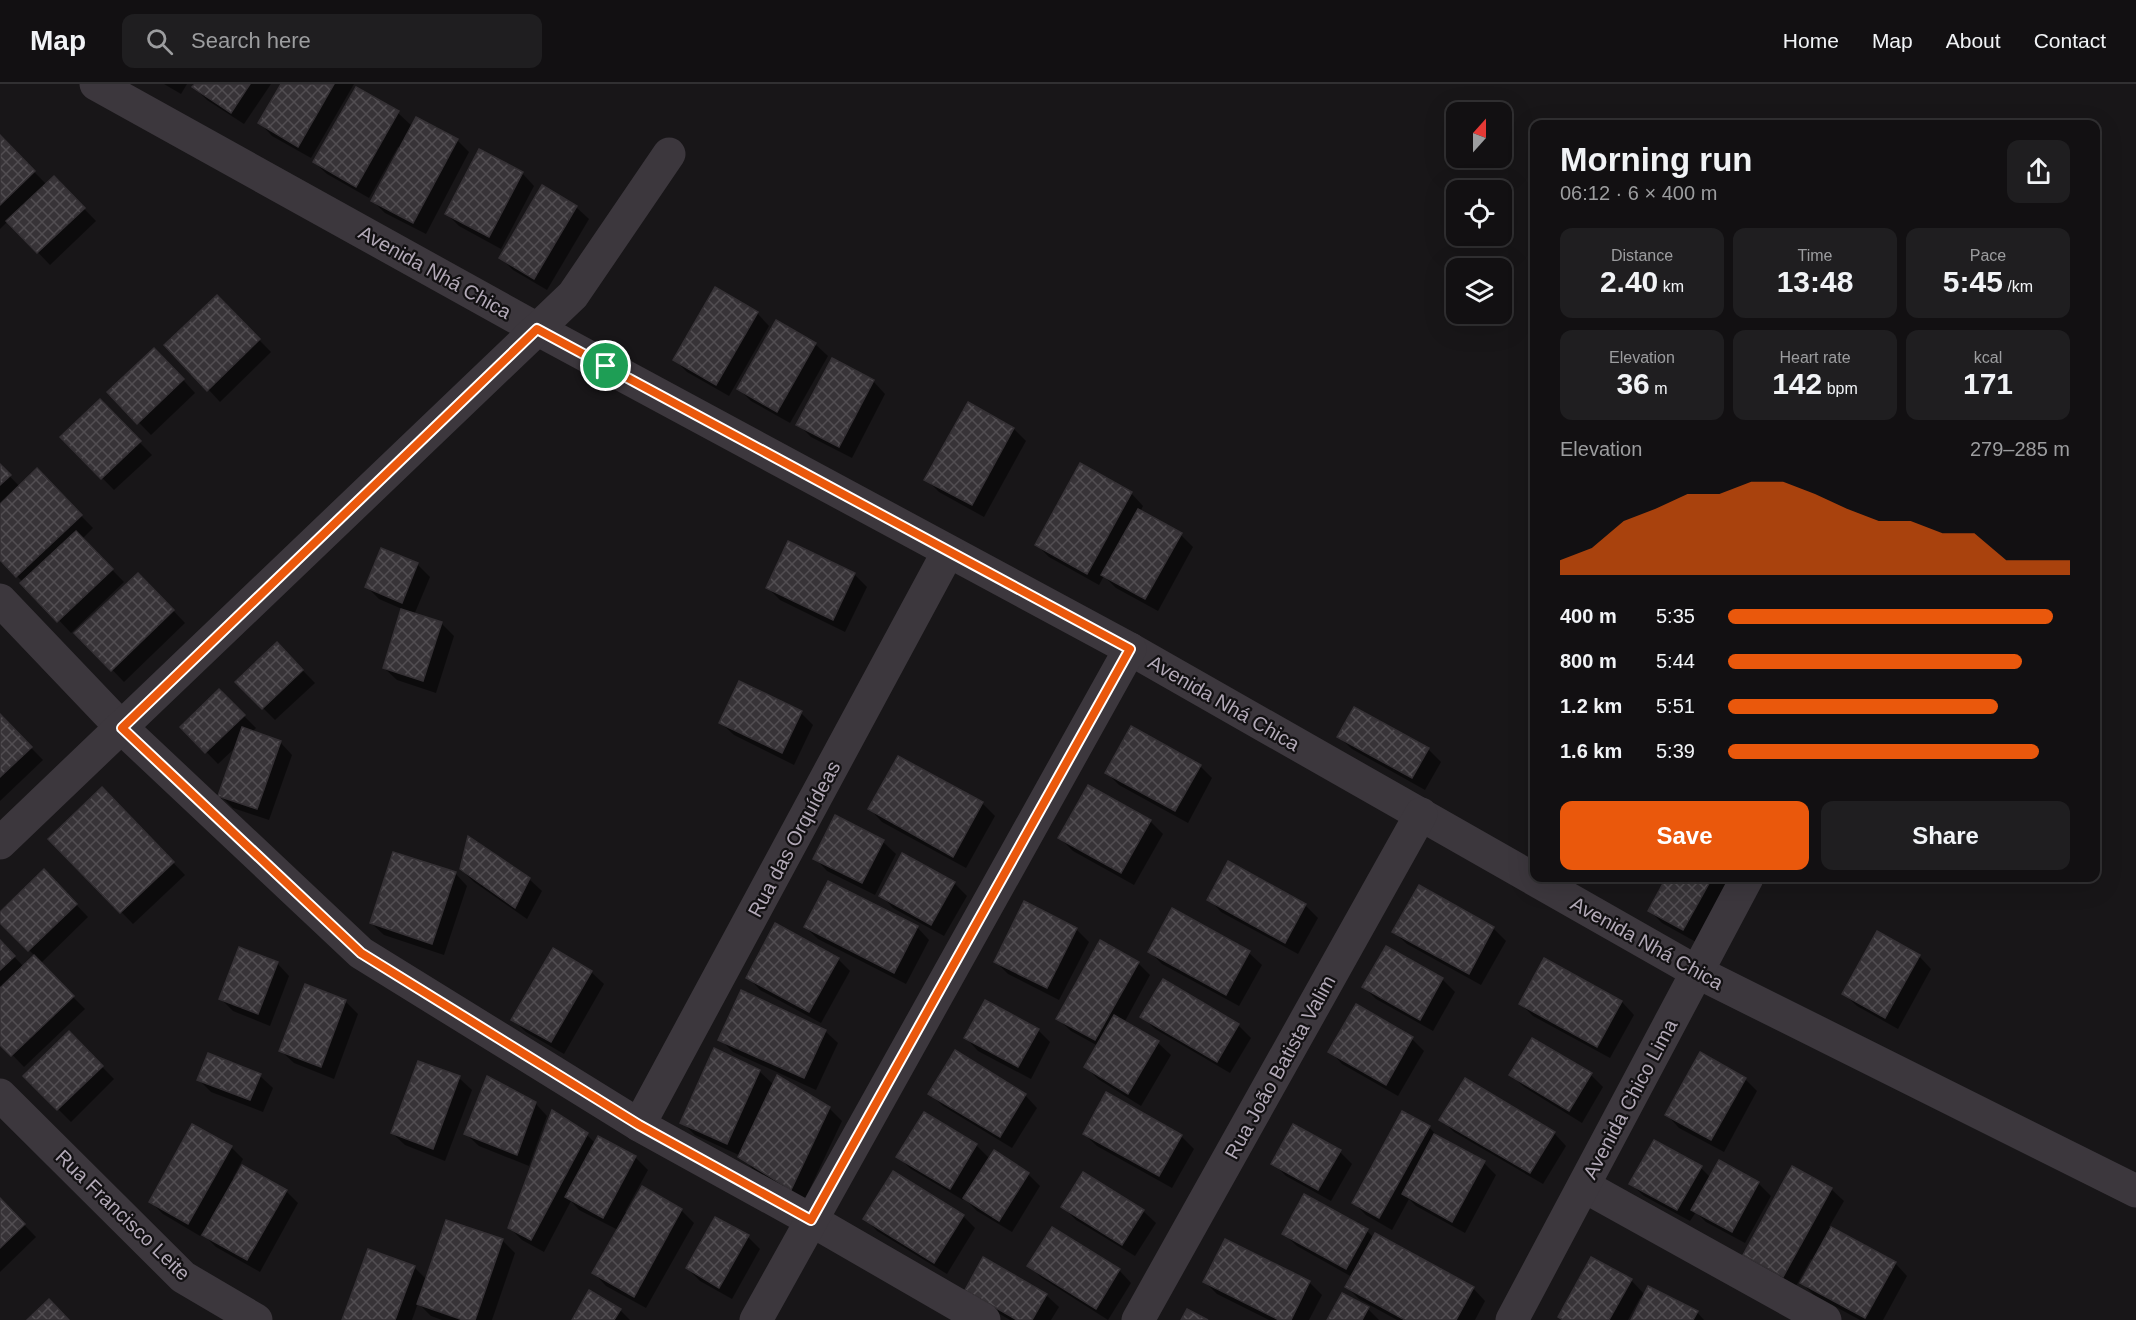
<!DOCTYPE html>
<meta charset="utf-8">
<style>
:root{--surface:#121012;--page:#1f1e20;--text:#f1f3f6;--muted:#9c9d9f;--line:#313032;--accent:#ea580c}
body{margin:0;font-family:Arial,sans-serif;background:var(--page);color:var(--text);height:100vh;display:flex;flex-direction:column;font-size:22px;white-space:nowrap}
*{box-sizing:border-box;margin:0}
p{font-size:20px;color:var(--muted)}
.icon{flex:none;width:33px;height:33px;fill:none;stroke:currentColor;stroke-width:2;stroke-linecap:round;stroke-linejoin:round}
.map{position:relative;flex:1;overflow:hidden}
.details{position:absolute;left:1530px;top:36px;width:570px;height:762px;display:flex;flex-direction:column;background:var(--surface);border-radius:12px;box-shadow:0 6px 24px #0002,0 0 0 2px var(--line)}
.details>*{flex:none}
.needle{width:39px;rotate:21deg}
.fabs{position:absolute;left:1446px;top:18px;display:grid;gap:12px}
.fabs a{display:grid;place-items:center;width:66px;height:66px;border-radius:12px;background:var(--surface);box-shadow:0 6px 24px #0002,0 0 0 2px var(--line);font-size:30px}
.pin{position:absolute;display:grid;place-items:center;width:51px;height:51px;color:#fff;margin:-26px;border:3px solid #fff;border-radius:50%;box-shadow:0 2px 6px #0007}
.round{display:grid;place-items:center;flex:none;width:63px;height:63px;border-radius:12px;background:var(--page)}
.overview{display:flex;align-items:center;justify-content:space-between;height:102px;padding:0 30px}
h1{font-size:33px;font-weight:700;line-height:45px}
.figures{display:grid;grid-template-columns:repeat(3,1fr);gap:9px;height:102px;padding:6px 30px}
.figures div{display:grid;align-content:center;border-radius:12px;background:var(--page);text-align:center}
.figures b{font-size:30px;font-weight:700}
.figures small{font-size:16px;font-weight:400}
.figures p{font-size:16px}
.chart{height:168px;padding:12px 30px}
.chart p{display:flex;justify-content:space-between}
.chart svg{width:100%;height:108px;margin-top:6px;fill:var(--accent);opacity:.7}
.action{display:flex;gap:12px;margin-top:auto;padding:12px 30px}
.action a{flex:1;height:69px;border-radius:12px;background:var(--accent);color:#fff;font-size:24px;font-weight:700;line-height:69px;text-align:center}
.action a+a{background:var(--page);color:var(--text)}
ul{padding:0 30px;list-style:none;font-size:20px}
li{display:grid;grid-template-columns:96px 72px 1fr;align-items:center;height:45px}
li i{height:15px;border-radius:8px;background:var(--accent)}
header{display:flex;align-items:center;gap:36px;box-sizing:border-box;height:84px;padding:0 30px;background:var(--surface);border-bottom:2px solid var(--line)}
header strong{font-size:28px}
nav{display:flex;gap:33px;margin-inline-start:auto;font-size:21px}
.search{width:420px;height:54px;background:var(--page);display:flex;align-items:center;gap:15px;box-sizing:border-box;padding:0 21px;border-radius:12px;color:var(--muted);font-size:22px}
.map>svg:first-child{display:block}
</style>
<header>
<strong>Map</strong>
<div class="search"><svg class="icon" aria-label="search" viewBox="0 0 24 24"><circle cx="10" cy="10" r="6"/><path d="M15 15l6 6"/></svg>Search here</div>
<nav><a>Home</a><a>Map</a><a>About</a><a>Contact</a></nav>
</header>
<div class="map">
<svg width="2136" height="1236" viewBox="0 0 2136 1236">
<defs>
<pattern id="building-cross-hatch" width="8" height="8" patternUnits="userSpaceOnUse" patternTransform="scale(1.5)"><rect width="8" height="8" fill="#373337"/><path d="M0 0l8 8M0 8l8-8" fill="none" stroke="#524e52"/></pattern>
</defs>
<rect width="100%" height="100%" fill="#181618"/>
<g fill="#0007">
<polygon points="164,0 187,0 181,10"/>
<polygon points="196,0 271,0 244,40 207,16 194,3"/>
<polygon points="283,0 354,0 311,74 272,52 260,39"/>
<polygon points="357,5 398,29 412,42 457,56 469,68 426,150 385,129 373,117 401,64 398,63 369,114 327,90 314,78"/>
<polygon points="0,53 47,101 54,94 96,137 50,181 8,137 0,145"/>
<polygon points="522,89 534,102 501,165 459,142 447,130"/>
<polygon points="576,123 589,135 547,206 513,186 501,174"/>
<polygon points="217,213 271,268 220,318 208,305"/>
<polygon points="757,229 769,242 729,312 687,288 675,276"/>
<polygon points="815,260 828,272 790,339 751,317 739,305"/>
<polygon points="167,278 195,309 151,351 109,308"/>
<polygon points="873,297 885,310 852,374 811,353 798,340"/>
<polygon points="100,318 152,371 114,406 62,353"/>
<polygon points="1014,345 1026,357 984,433 939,408 926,395"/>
<polygon points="0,382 20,403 37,387 93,444 82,455 124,498 71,549 0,474"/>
<polygon points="1131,409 1143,422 1140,428 1181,451 1193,463 1158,527 1116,504 1104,492 1099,501 1049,473 1037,461"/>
<polygon points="789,459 855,491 867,503 845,548 780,516 768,504"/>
<polygon points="382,466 418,481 430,493 414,531 442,540 454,552 436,609 397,596 384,584 402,525 379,515 367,503"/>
<polygon points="151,503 185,539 124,598 77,549"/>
<polygon points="277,560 315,599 275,636 237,598"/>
<polygon points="219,607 256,644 252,648 280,658 292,671 269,736 233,724 220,711 237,662 218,680 182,643"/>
<polygon points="1354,625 1428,665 1441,678 1425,706 1352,665 1339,653"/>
<polygon points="801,629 813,641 794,681 734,651 721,639"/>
<polygon points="0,632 43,676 0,717"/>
<polygon points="1200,682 1212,694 1188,739 1119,701 1107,689"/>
<polygon points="114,717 185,791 133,840 50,755"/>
<polygon points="982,719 995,732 966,784 882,738 870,725"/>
<polygon points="836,733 883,758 896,770 875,811 827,787 815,774"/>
<polygon points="1150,737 1163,750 1134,801 1073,767 1060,754"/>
<polygon points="903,771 954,799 967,812 944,852 893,824 881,811"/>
<polygon points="461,785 529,795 542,807 527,835 474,798"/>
<polygon points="44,787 88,833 40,880 85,925 24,983 0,958 0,858 24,883 35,872 0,837 0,830"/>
<polygon points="455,789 467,802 444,871 384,851 371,839"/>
<polygon points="1668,794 1723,794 1728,799 1696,858 1662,839 1650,827"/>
<polygon points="1419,803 1493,844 1506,857 1481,901 1407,860 1394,848"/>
<polygon points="1209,815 1305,821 1318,834 1298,870 1221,828"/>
<polygon points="1025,819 1077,846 1089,858 1059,916 1008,890 995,877"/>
<polygon points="1172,826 1249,869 1262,881 1239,922 1162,880 1150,868"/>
<polygon points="805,843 917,843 929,856 906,900 818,855"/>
<polygon points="1387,864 1442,895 1455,908 1433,947 1376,915 1364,903"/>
<polygon points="1919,872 1931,885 1898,945 1857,922 1844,910"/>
<polygon points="838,875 850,887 821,939 760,906 748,893"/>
<polygon points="1545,876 1622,918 1634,931 1610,974 1533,932 1521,920"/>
<polygon points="277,879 289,892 270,942 233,927 221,915"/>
<polygon points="1138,879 1150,891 1124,939 1158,959 1171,971 1141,1022 1098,995 1086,983 1098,962 1071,947 1058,935"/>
<polygon points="591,888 604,900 564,970 526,948 513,936"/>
<polygon points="1163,897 1238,941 1251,954 1230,989 1155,945 1142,933"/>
<polygon points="345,917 358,930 334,995 294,979 281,967"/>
<polygon points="1038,946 1050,958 1031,995 978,967 966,954"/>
<polygon points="825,947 838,959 816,1006 733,968 720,955"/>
<polygon points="69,949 114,995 71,1038 25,992"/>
<polygon points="1412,955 1424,967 1398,1012 1342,980 1330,967"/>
<polygon points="208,971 260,992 273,1004 263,1028 211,1008 199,996"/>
<polygon points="759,987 774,1001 829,1024 842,1037 804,1117 753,1085 741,1072 695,1051 682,1038"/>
<polygon points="1511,991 1591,991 1603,1003 1582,1039 1524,1003"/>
<polygon points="459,994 472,1006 445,1077 405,1061 392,1049"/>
<polygon points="1745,995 1757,1007 1724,1068 1679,1044 1667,1031"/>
<polygon points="930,1010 1025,1011 1037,1024 1012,1064 943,1022"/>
<polygon points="1107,1010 1181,1052 1194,1065 1172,1104 1097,1062 1084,1050"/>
<polygon points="535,1019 547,1032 529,1082 479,1062 466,1050"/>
<polygon points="1441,1035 1554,1049 1566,1062 1543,1100 1454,1048"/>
<polygon points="1429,1043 1441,1056 1484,1079 1496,1091 1465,1149 1416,1122 1409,1115 1392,1146 1366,1131 1354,1119"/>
<polygon points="587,1051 595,1059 598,1054 635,1073 648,1086 625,1128 628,1129 642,1104 681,1126 694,1139 646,1224 606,1202 594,1189 618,1146 579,1126 571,1117 544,1168 522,1156 510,1144"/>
<polygon points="976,1061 990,1075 1028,1090 1040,1102 1012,1148 977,1127 964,1114 963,1116 911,1085 898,1073"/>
<polygon points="231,1063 243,1075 233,1094 286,1107 298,1119 260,1188 216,1163 202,1149 200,1152 163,1130 151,1118"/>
<polygon points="1340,1068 1352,1080 1331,1117 1286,1092 1273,1079"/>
<polygon points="1720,1078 1758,1099 1771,1112 1745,1159 1706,1138 1696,1128 1690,1137 1644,1112 1631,1100 1701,1084 1711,1094"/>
<polygon points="1084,1090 1143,1127 1156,1139 1135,1172 1076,1136 1063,1123"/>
<polygon points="1831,1105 1844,1117 1829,1143 1895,1179 1907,1192 1883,1236 1860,1236 1814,1211 1802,1199 1814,1177 1811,1175 1795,1204 1757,1183 1745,1171"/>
<polygon points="0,1116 36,1153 0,1188"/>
<polygon points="963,1132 975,1144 947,1190 877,1147 865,1134"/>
<polygon points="447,1138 503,1157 515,1169 492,1236 442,1236 431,1232 418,1219 412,1236 343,1236 414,1183 427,1196"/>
<polygon points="1367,1147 1374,1154 1473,1204 1485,1217 1475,1236 1397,1236 1359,1215 1347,1203 1352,1193 1297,1162 1284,1150"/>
<polygon points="748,1153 760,1165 732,1215 700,1197 687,1184"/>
<polygon points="1029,1182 1119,1186 1131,1199 1108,1236 1042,1194"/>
<polygon points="1631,1196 1645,1211 1697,1228 1704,1236 1632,1236 1643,1216 1640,1214 1628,1236 1563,1236"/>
<polygon points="1205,1198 1309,1198 1322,1211 1309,1236 1269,1236 1217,1210"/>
<polygon points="1046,1211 1059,1223 1051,1236 1010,1236 979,1218"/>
<polygon points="1368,1225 1379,1236 1329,1236"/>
<polygon points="620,1226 630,1236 573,1236"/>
</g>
<g fill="url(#building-cross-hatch)" stroke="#343034" stroke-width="1.5">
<polygon points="195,0 250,0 231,29 192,3"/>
<polygon points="281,0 334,0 298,63 258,39"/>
<polygon points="356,3 399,27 356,103 313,78"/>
<polygon points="416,33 458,55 413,139 371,117"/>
<polygon points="0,51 35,87 0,121"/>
<polygon points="479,65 523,88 489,153 445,130"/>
<polygon points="54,92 85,124 37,169 6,137"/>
<polygon points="542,101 577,122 534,195 499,174"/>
<polygon points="715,203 758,228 716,301 673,276"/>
<polygon points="217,211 260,255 207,307 164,261"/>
<polygon points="776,236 816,259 777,328 737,305"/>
<polygon points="154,264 184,295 137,340 107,308"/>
<polygon points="832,274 874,296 839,363 796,341"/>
<polygon points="100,315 141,357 101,395 60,353"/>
<polygon points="968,318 1014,344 972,421 924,396"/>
<polygon points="1080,379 1132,408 1087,490 1035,461"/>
<polygon points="0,380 11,391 0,401"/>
<polygon points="37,384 82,431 16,493 0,476 0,420"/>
<polygon points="1138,425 1182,449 1145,515 1101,491"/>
<polygon points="76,447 113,485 57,538 20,499"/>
<polygon points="788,457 855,489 833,536 766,504"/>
<polygon points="381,464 418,479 402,519 365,503"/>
<polygon points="138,489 174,526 111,587 74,549"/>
<polygon points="401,525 442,538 423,597 383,584"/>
<polygon points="277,558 303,586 262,625 235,598"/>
<polygon points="739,597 802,627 782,669 719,639"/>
<polygon points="219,605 245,631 205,669 180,643"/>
<polygon points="1354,623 1429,664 1412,694 1337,653"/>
<polygon points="0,630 32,663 0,693"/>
<polygon points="1131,642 1201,681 1175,727 1105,689"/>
<polygon points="242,643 281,657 257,725 218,712"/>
<polygon points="898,672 983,718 953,773 868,725"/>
<polygon points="1088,701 1151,736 1121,789 1058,754"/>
<polygon points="102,703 174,778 120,829 48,755"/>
<polygon points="835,731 884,756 862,799 813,775"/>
<polygon points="468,752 530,794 515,824 460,785"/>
<polygon points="393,768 456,788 432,860 370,839"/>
<polygon points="902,769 955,798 931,841 879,812"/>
<polygon points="1228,777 1306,820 1285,859 1207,816"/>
<polygon points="44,785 77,820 28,867 0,839 0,828"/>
<polygon points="1666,794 1712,794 1683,846 1648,827"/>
<polygon points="828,797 918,842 894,889 804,843"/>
<polygon points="1419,801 1494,843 1469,890 1392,848"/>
<polygon points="1024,817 1077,844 1047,904 994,878"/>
<polygon points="1172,824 1250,867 1226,911 1148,868"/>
<polygon points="775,839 839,874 809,928 746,894"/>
<polygon points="1877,847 1920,871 1885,934 1842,910"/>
<polygon points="0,856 15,872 0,886"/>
<polygon points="1100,856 1139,878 1095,956 1056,935"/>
<polygon points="1386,862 1443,894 1420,936 1362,903"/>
<polygon points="239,863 278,878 258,930 219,915"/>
<polygon points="553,864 592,887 551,958 511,936"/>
<polygon points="34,871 74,912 11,972 0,961 0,904"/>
<polygon points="1544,874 1622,917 1597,963 1519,920"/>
<polygon points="1163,895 1239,940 1217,978 1140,933"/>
<polygon points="305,900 346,916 321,983 279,967"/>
<polygon points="741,906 826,946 804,994 718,956"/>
<polygon points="985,916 1039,945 1018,983 964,954"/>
<polygon points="1356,920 1413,953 1386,1001 1328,968"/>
<polygon points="1114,931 1159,957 1128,1010 1084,983"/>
<polygon points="69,947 103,982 57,1026 23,992"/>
<polygon points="1532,954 1592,989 1569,1027 1509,991"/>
<polygon points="714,964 760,986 727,1060 680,1039"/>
<polygon points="955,966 1026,1010 1000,1053 928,1010"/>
<polygon points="1700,968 1746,994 1711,1056 1665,1031"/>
<polygon points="208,969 261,990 250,1016 197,996"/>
<polygon points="418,977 460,992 433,1065 391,1049"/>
<polygon points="777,991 830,1023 791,1106 738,1073"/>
<polygon points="487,992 536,1018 517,1071 464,1050"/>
<polygon points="1465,994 1555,1048 1530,1089 1439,1036"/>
<polygon points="1106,1008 1182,1051 1159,1092 1083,1050"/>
<polygon points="552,1026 588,1049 531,1156 508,1144"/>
<polygon points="1402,1027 1430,1042 1379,1134 1352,1119"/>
<polygon points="924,1028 977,1060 950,1105 896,1073"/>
<polygon points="192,1040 232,1062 188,1140 149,1118"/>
<polygon points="1293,1040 1341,1066 1318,1106 1271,1080"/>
<polygon points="1434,1050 1485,1077 1452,1138 1402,1110"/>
<polygon points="598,1052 636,1072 603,1134 565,1113"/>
<polygon points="1654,1056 1702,1082 1677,1126 1629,1100"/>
<polygon points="994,1066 1029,1089 999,1137 963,1114"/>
<polygon points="1719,1076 1759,1098 1732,1148 1691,1126"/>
<polygon points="242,1081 287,1106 247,1176 202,1151"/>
<polygon points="1792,1082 1832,1104 1783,1193 1743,1171"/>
<polygon points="893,1087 964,1131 934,1179 863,1135"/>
<polygon points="1083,1088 1144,1126 1122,1161 1061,1123"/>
<polygon points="642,1102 682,1125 634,1213 592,1189"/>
<polygon points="1304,1110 1368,1145 1346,1185 1282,1150"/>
<polygon points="0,1114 25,1140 0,1164"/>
<polygon points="715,1133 749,1151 719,1204 686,1184"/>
<polygon points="446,1136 503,1155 475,1236 463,1236 417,1220"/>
<polygon points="1052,1143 1120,1185 1096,1225 1027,1182"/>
<polygon points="1831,1143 1896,1178 1865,1234 1800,1199"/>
<polygon points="1375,1149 1474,1203 1456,1236 1405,1236 1345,1203"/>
<polygon points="1225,1155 1310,1197 1291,1236 1279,1236 1203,1198"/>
<polygon points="368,1165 415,1182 395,1236 342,1236"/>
<polygon points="983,1173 1047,1210 1032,1236 1017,1236 965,1206"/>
<polygon points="1591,1173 1632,1195 1609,1236 1563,1236 1558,1233"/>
<polygon points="1648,1202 1698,1227 1693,1236 1631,1236"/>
<polygon points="589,1206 621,1225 614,1236 572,1236"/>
<polygon points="1342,1209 1369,1223 1362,1236 1327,1236"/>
<polygon points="49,1215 69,1236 27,1236"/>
<polygon points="1187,1225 1208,1236 1181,1236"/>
</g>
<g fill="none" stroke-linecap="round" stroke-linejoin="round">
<g stroke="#3c373d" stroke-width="33">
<polyline points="96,0 537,245 1130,565 1697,888 2136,1107"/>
<polyline points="0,516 122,644 361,869 639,1041 811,1136 984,1236"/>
<polyline points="0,759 573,211 669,70"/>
<polyline points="0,1011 183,1193 256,1236"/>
<polyline points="639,1041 948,468"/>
<polyline points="1584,1102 1825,1236"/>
<polyline points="756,1236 1130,565"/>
<polyline points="1138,1236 1421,730"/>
<polyline points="1512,1236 1747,794"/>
</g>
</g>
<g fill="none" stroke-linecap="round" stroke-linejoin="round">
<g stroke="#fff" stroke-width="12">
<polygon id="route" points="537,245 1130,565 811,1136 639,1041 361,869 122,644"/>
</g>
<use href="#route" stroke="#ea580c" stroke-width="8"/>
</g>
<g text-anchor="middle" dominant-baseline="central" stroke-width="4.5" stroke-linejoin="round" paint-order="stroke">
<g font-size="20" fill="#b2a9b7" stroke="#131113">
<text transform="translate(435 188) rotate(29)">Avenida Nhá Chica</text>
<text transform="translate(1224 619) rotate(30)">Avenida Nhá Chica</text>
<text transform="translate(794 755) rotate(-62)">Rua das Orquídeas</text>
<text transform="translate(1647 859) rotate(29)">Avenida Nhá Chica</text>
<text transform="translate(1280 983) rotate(-61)">Rua João Batista Valim</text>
<text transform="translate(1630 1015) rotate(-62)">Avenida Chico Lima</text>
<text transform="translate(123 1131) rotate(44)">Rua Francisco Leite</text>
</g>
</g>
</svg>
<div class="fabs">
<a><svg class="needle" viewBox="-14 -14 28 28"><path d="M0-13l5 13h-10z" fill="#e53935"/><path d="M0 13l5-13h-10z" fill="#9c9d9f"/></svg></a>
<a><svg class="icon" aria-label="locate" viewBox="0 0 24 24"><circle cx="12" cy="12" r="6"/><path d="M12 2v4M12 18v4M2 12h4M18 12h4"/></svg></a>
<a><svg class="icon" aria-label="layers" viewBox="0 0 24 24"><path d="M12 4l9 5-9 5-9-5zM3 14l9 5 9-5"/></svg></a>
</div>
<div class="pin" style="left:606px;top:282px;background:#1e9e55"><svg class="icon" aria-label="arrive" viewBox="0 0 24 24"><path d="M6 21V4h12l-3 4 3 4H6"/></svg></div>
<section class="details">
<div class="overview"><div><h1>Morning run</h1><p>06:12 · 6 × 400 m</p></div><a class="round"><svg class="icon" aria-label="share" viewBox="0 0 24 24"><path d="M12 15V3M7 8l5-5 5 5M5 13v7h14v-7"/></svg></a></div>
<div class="figures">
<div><p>Distance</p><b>2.40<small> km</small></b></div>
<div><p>Time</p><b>13:48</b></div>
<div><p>Pace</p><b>5:45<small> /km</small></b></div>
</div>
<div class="figures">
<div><p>Elevation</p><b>36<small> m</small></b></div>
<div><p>Heart rate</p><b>142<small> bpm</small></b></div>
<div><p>kcal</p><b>171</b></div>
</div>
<div class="chart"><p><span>Elevation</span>279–285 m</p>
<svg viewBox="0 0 160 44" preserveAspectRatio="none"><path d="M0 44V38L10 33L20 22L30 17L40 11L50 11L60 6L70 6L80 11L90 17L100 22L110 22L120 27L130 27L140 38L150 38L160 38V44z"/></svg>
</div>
<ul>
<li><b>400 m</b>5:35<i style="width:95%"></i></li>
<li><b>800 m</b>5:44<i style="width:86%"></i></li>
<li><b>1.2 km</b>5:51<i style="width:79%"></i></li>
<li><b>1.6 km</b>5:39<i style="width:91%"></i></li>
</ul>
<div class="action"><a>Save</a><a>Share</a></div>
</section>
</div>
